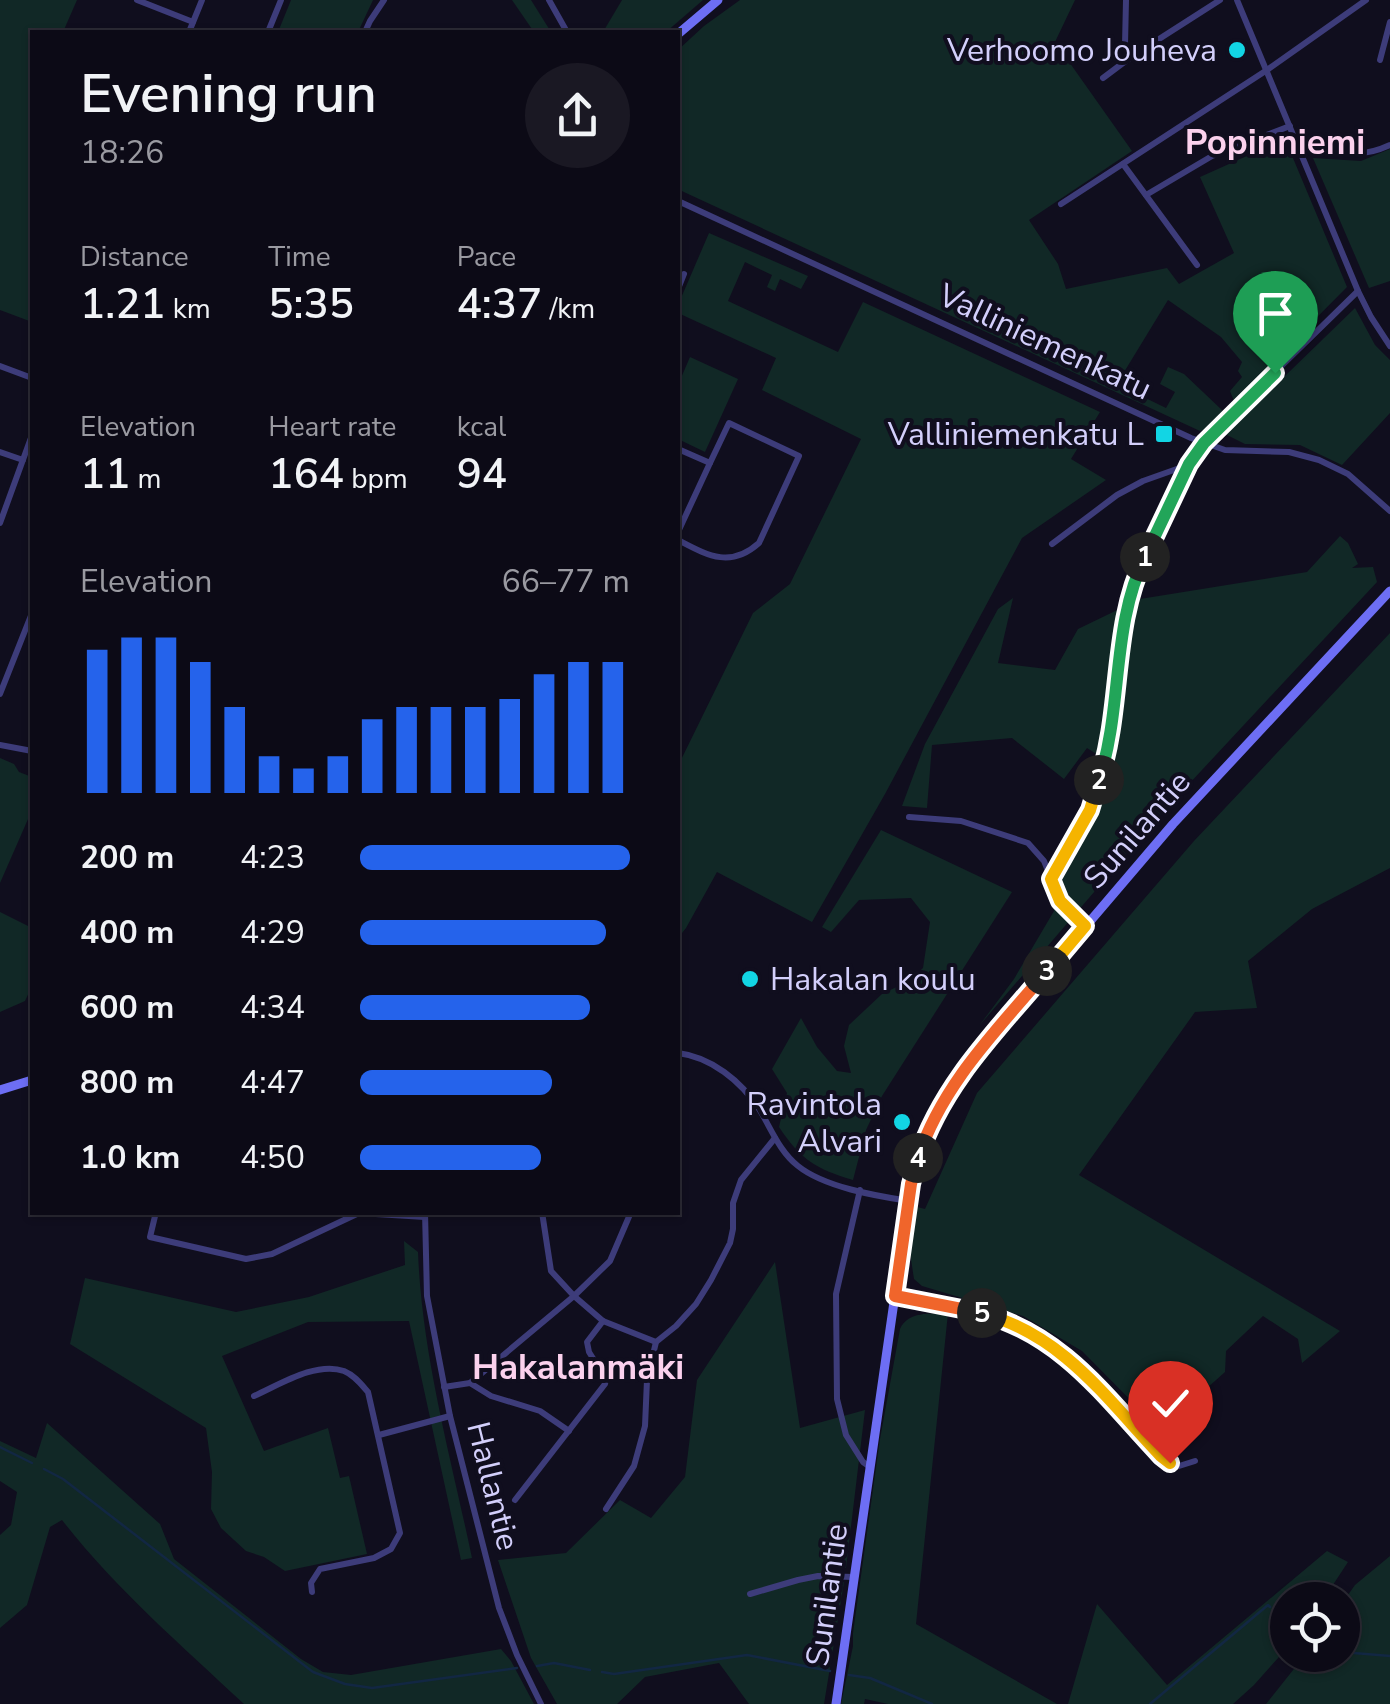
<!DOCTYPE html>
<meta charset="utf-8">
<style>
:root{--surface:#0c0a16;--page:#1a1823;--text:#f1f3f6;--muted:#9a9aa1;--line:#2c2b35;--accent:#2563eb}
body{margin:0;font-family:"Nunito Sans",sans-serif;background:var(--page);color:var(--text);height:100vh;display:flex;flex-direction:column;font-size:38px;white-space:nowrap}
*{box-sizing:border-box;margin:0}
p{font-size:32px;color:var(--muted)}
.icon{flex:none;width:55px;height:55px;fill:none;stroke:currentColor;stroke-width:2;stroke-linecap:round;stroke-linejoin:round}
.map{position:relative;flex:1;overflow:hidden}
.sheet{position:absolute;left:30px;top:30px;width:650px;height:1185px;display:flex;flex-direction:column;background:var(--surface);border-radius:0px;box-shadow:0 2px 8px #0004,0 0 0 2px var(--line)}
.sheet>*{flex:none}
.tools{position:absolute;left:1270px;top:1582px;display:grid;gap:20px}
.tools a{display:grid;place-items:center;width:90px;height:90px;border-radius:50%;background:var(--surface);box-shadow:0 2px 8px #0004,0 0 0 2px var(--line);font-size:50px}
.pin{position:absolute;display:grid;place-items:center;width:85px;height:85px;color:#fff;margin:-102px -42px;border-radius:50% 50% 50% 0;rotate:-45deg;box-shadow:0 0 10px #0007}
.pin .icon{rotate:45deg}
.km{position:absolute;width:50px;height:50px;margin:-25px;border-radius:50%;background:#222;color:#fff;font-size:28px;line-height:50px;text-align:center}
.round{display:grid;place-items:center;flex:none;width:105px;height:105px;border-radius:52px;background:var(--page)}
.overview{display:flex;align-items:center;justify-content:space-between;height:170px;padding:0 50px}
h1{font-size:55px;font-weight:600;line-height:75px}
.metrics{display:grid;grid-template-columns:repeat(3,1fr);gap:15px;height:170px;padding:10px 50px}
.metrics div{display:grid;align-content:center}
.metrics b{font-size:42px;font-weight:600}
.metrics small{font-size:28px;font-weight:400}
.metrics p{font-size:28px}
.chart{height:280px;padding:20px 50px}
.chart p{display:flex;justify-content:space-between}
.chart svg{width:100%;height:180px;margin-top:10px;stroke:var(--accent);stroke-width:6}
ul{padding:0 50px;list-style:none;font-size:32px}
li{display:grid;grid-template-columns:160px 120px 1fr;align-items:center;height:75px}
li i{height:25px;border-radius:12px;background:var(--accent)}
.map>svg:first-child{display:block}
</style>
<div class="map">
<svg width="1390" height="1704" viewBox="0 0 1390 1704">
<rect width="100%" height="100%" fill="#100e1e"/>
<g fill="#112826">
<polygon points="0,0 77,0 63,32 32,32 32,322 0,310"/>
<polygon points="291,0 373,0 358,32 278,32"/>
<polygon points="512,0 531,0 551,32 534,32"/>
<polygon points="622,0 703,0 666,32 603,32"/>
<polygon points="740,0 1075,0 1055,42 1132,151 1029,220 1058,264 1066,289 1167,268 1179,284 1234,253 1200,177 1285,139 1347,287 1234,401 1230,391 1242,377 1238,371 1242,362 1221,337 1168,300 1118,382 1127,389 1166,408 1175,392 1160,384 1168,367 1184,374 1223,411 1206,429 1200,431 686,193 678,189 678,50 704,26"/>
<polygon points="1390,149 1390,281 1369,288 1313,158 1361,161"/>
<polygon points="709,233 808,276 801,289 780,279 775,291 767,287 772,275 745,262 728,301 838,352 863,302 1100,412 1071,459 1106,480 1022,538 885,794 812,922 717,872 686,928 678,938 678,766 753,613 790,584 861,439 762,390 776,358 678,313 678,305"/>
<polygon points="1355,308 1375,345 1390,360 1390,413 1342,465 1300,445 1245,444 1225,434"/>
<polygon points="690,357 738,379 705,452 678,439 678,385"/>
<polygon points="1340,536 1348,543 1358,564 1352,568 1373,567 1377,582 1161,814 979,1026 1014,979 1054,911 1044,877 1112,764 1087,748 1064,779 1012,738 932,745 927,808 902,806 925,744 998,609 1013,598 998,663 1055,670 1078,629 1140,599 1307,572"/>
<polygon points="1390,633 1390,868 1312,909 1248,961 1257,1008 1195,1012 1079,1175 1340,1331 1302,1363 1298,1339 1263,1316 1226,1351 1225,1372 1160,1430 1082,1351 1023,1316 922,1286 914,1279 910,1253 917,1207 925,1209 977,1093 1194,841"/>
<polygon points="0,758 14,764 19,772 32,777 32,810 0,883"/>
<path d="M881,830l131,62 -130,204 -16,34 -13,50c-37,-11 -52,-20 -74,-53l8,-34 -15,-24 29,-51 16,29 20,24 14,2 -7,-27 5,-21 33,-31 27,-13 14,-13 7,-46 -19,-24 -52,2 -28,32 -9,-5z"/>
<polygon points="0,912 32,928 32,986 25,1001 0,1012"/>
<path d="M404,1241l14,11c4,104 33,205 54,306l-11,2 -52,-239 -101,1 -86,34 42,95 64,-23 12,50 9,-2 18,78 -82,17 -21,-14 -18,-6 -25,-23 -10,-19 1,-37 -6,-44 -136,-84 15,-66 151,34 73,-15 96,-32z"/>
<polygon points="775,1262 800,1428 865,1410 846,1568 830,1567 824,1581 844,1582 824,1704 749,1704 719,1663 645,1677 617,1704 557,1704 531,1658 498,1560 566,1553 620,1500 651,1518 685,1477 697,1380"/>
<path d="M948,1313l-32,311 141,80h-169l-23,-5 -1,5h-23l12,-58v-13l27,-194 20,-110c8,-18 30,-15 48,-16z"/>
<path d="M47,1423l113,101 14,35 127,100 22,13 28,3 150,-26 10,12 23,43h-290c-63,-59 -129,-116 -182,-184l-12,7 -23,78 -27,23v-93l11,-10 6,-33 -17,-11v-40l36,17z"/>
<polygon points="1327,1551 1348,1562 1323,1600 1288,1600 1287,1648 1254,1685 1233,1704 1068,1704 1097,1604 1167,1685"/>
<polygon points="1390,1556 1390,1704 1266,1704 1305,1655 1342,1655 1343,1602 1355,1585"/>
</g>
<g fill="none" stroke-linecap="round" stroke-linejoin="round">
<g stroke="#122743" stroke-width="2.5">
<polyline points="0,1447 32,1463"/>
<polyline points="44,1469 63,1479 313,1672 345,1684 372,1688 517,1668"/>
<polyline points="1277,1615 1288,1628"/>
<polyline points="1342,1652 1390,1656"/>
<polyline points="537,1666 554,1663 590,1670"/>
<polyline points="602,1672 614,1674 747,1655 830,1671"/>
<polyline points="849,1675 870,1678 932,1704"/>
<polyline points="1150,1704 1268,1605 1270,1607"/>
</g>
<g stroke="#3d3c7a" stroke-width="6">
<polyline points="137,0 193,22"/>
<polyline points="549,0 567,32"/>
<polyline points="1126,0 1125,45 1131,57"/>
<polyline points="1237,0 1358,291 1371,317 1390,346"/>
<polyline points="189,32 202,0"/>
<polyline points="268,32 281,0"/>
<polyline points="365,32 370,21 384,0"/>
<polyline points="1380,60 1390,22"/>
<polyline points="1103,78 1131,57 1220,0"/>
<path d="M1297,143c40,1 52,21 93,2"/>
<polyline points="1123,164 1197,265"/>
<polyline points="1146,195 1212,156 1290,126"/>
<polyline points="678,201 1191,438 1225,450 1289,452 1319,460 1348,474 1390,511"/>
<polyline points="1061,204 1267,70 1366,0"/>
<polyline points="678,289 684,274"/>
<polyline points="0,366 32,378"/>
<path d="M678,449l32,14 19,-40 70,33 -40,87c-29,26 -52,12 -81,-3"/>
<polyline points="0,452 23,460"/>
<polyline points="0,523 32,435"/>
<polyline points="678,532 710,463"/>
<polyline points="1052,544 1117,495 1143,481 1188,465"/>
<polyline points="0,694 32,613"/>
<polyline points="0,745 32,751"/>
<polyline points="909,817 961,821 1028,843 1044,861 1060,901 1085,926"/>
<path d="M1051,879c20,-36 40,-70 52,-110 16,-56 13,-117 27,-173 7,-27 21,-52 34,-77 17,-34 27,-63 54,-91l140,-137"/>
<path d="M678,1053c33,4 63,28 81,56 12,19 20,42 39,57 26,21 78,30 111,35"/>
<polyline points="860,1190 836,1294 837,1399 846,1435 863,1462 870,1467"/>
<polyline points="156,1212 150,1237 246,1259 272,1254 359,1213 425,1217"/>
<polyline points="425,1212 427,1296 450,1416 499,1608 517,1655 541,1704"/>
<polyline points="542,1212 551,1271 574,1296 603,1321 656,1342"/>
<path d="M895,1296c77,13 132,20 190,78 23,23 66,83 94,92l16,-5"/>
<polyline points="470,1383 491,1396 540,1411 569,1431"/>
<polyline points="444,1387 470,1383 574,1296 610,1261 631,1212"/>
<path d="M254,1396c25,-11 62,-35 90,-25 10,4 17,13 24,21l32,141 -9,16 -17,9 -54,11 -9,14 1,9"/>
<polyline points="379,1435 450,1416"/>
<polyline points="515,1500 605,1384 606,1379 589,1352 587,1342 603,1321"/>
<polyline points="606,1509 634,1466 645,1426 647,1380 656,1342 676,1326 696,1304 711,1280 730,1243 733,1229 733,1203 741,1180 775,1138"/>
<polyline points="750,1594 798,1580 818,1576 854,1577"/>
</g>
<g stroke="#6d6ef4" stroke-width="9">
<polyline points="678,34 718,0"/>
<polyline points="0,1090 32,1080"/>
<path d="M836,1704l75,-520c15,-55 34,-92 70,-135l192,-225 217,-233"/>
</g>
</g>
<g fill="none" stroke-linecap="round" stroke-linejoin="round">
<g stroke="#fff" stroke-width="20">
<polyline id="split-1" points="1145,557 1189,464 1204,443 1275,373"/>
</g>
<g stroke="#fff" stroke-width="20">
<path id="split-2" d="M1099,780c24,-72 12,-154 46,-223"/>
</g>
<g stroke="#fff" stroke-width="20">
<polyline id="split-3" points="1047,971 1085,926 1060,901 1051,879 1090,810 1099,780"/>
</g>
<g stroke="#fff" stroke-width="20">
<path id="split-4" d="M918,1158c24,-74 80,-129 129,-187"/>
</g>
<g stroke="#fff" stroke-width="20">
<polyline id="split-5" points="918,1158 911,1184 895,1296 982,1313"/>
</g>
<g stroke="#fff" stroke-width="20">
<path id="split-6" d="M982,1313c82,23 123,84 179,143l9,7"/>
</g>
<use href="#split-1" stroke="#22a559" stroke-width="12"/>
<use href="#split-2" stroke="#22a559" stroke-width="12"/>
<use href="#split-3" stroke="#f5b400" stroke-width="12"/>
<use href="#split-4" stroke="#f0652b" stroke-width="12"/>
<use href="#split-5" stroke="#f0652b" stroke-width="12"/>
<use href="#split-6" stroke="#f5b400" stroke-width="12"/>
</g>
<g fill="#12d5e4" stroke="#100e1e" stroke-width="4">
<circle cx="1237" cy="50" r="10"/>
<rect x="1154" y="424" width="20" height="20" rx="5"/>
<circle cx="750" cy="979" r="10"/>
<circle cx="902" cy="1122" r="10"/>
</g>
<g text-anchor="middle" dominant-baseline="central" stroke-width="8" stroke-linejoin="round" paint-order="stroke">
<g font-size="32" fill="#d3cffb" stroke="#100e1e" text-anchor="end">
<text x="1217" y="50">Verhoomo Jouheva</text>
<text x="1144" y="434">Valliniemenkatu L</text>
<text x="770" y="979" text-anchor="start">Hakalan koulu</text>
<text x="882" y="1104">Ravintola<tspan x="882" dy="37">Alvari</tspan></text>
</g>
<g font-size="32" fill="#d3cffb" stroke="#100e1e">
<text transform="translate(1045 342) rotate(25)">Valliniemenkatu</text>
<text transform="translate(1137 830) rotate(-49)">Sunilantie</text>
<text transform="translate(493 1486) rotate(76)">Hallantie</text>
<text transform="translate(827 1595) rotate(-82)">Sunilantie</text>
</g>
<g font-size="35" font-weight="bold" fill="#fbd1ed" stroke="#100e1e">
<text x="1275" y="142">Popinniemi</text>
<text x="578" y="1367">Hakalanmäki</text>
</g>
</g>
</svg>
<div class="tools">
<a><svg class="icon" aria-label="locate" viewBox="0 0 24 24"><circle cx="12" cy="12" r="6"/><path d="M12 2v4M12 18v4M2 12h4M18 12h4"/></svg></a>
</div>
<div class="pin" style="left:1275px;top:373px;background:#1e9e55"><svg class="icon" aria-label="arrive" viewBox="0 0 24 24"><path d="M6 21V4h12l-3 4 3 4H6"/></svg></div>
<div class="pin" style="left:1170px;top:1463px;background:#d93025"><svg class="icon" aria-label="check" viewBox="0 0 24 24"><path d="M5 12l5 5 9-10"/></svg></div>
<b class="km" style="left:1145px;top:557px">1</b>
<b class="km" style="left:1099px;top:780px">2</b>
<b class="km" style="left:1047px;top:971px">3</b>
<b class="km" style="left:918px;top:1158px">4</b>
<b class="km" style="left:982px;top:1313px">5</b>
<section class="sheet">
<div class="overview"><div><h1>Evening run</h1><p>18:26</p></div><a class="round"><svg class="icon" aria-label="share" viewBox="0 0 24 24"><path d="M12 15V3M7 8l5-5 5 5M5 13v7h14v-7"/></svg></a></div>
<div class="metrics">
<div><p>Distance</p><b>1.21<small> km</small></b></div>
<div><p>Time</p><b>5:35</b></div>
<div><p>Pace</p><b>4:37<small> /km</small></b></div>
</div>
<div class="metrics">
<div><p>Elevation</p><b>11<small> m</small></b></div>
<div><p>Heart rate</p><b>164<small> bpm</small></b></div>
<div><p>kcal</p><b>94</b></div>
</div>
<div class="chart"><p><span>Elevation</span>66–77 m</p>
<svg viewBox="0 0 160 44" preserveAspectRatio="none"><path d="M5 44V9M15 44V6M25 44V6M35 44V12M45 44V23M55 44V35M65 44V38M75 44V35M85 44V26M95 44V23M105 44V23M115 44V23M125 44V21M135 44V15M145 44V12M155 44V12"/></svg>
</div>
<ul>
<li><b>200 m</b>4:23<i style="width:100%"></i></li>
<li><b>400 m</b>4:29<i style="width:91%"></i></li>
<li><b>600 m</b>4:34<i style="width:85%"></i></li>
<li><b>800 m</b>4:47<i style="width:71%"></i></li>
<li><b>1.0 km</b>4:50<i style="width:67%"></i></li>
</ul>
</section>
</div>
